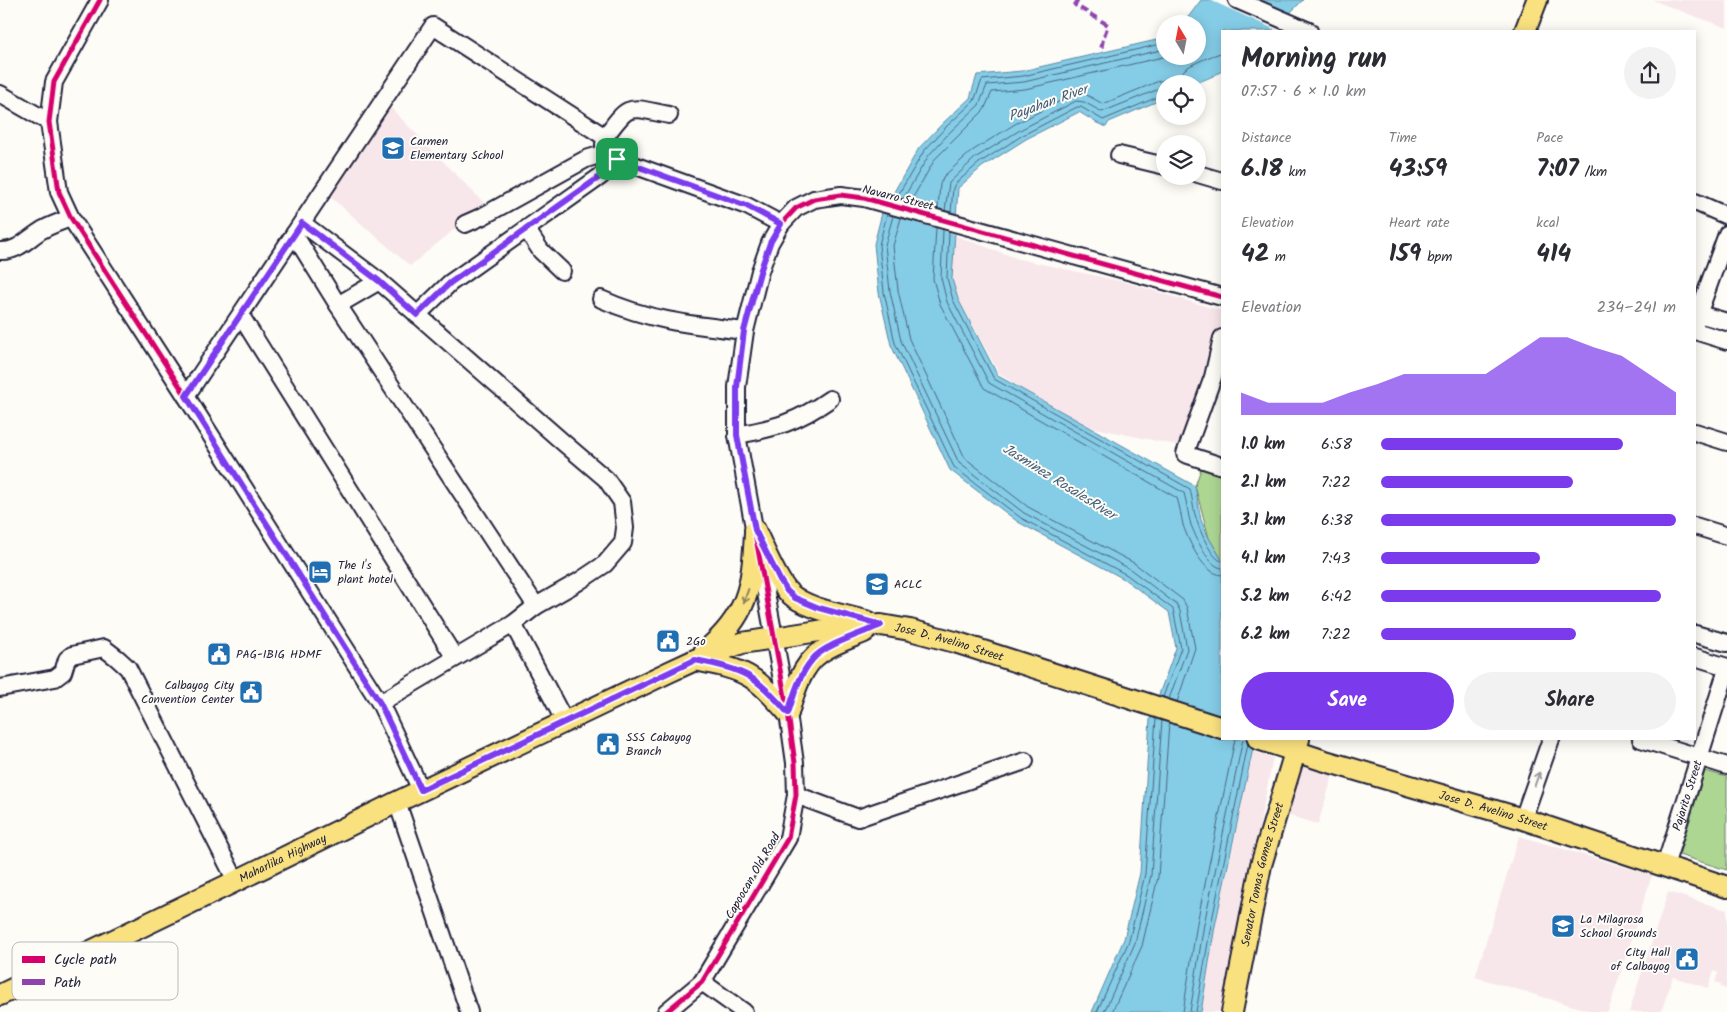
<!DOCTYPE html>
<meta charset="utf-8">
<style>
:root{--surface:#fff;--page:#f2f2f3;--text:#2b2b33;--muted:#7c7c81;--accent:#7c3aed}
body{margin:0;font-family:Kalam,sans-serif;background:var(--page);color:var(--text);height:100vh;display:flex;flex-direction:column;font-size:19px;white-space:nowrap}
*{box-sizing:border-box;margin:0}
p{font-size:16px;color:var(--muted)}
.icon{flex:none;width:28px;height:28px;fill:none;stroke:currentColor;stroke-width:2;stroke-linecap:round;stroke-linejoin:round}
.map{position:relative;flex:1;overflow:hidden}
.drawer{position:absolute;left:1221px;top:30px;width:475px;height:710px;display:flex;flex-direction:column;background:var(--surface);border-radius:0px;box-shadow:0 2px 12px #0003}
.drawer>*{flex:none}
.needle{width:32px;rotate:350deg}
.controls{position:absolute;left:1156px;top:15px;display:grid;gap:10px}
.controls a{display:grid;place-items:center;width:50px;height:50px;border-radius:50%;background:var(--surface);box-shadow:0 2px 12px #0003;font-size:25px}
.pin{position:absolute;display:grid;place-items:center;width:42px;height:42px;color:#fff;margin:-21px;border-radius:10px;box-shadow:0 2px 8px #0006}
.round{display:grid;place-items:center;flex:none;width:52px;height:52px;border-radius:26px;background:var(--page)}
.head{display:flex;align-items:center;justify-content:space-between;height:85px;padding:0 20px}
h1{font-size:28px;font-weight:700;line-height:38px}
.figures{display:grid;grid-template-columns:repeat(3,1fr);gap:8px;height:85px;padding:5px 20px}
.figures div{display:grid;align-content:center}
.figures b{font-size:25px;font-weight:700}
.figures small{font-size:14px;font-weight:400}
.figures p{font-size:14px}
.chart{height:140px;padding:10px 20px}
.chart p{display:flex;justify-content:space-between}
.chart svg{width:100%;height:90px;margin-top:5px;fill:var(--accent);opacity:.7}
.action{display:flex;gap:10px;margin-top:auto;padding:10px 20px}
.action a{flex:1;height:58px;border-radius:30px;background:var(--accent);color:#fff;font-size:20px;font-weight:700;line-height:58px;text-align:center}
.action a+a{background:var(--page);color:var(--text)}
ul{padding:0 20px;list-style:none;font-size:16px}
li{display:grid;grid-template-columns:80px 60px 1fr;align-items:center;height:38px}
li i{height:12px;border-radius:6px;background:var(--accent)}
.map>svg:first-child{display:block}
</style>
<div class="map">
<svg width="1727" height="1012" viewBox="0 0 1727 1012">
<rect width="100%" height="100%" fill="#fdfcf7"/>
<filter id="ink" filterUnits="userSpaceOnUse"><feTurbulence type="fractalNoise" baseFrequency=".02" numOctaves="2"/><feDisplacementMap in="SourceGraphic" scale="10" xChannelSelector="R" yChannelSelector="G"/><feConvolveMatrix kernelMatrix="1 2 1 2 8 2 1 2 1" color-interpolation-filters="sRGB"/></filter>
<g filter="url(#ink)">
<g fill="#f8e7ea">
<polygon points="1652,0 1727,0 1727,28 1686,13"/>
<polygon points="385,102 485,204 410,266 326,193"/>
<polygon points="956,236 1019,259 1125,282 1222,311 1222,325 1181,446 1085,426 1015,385 999,373 958,299 952,279"/>
<polygon points="1251,751 1273,758 1222,1012 1201,1012 1215,926 1232,852"/>
<polygon points="1298,765 1333,775 1318,824 1283,814"/>
<polygon points="1519,836 1652,875 1608,1012 1594,1012 1475,977"/>
<polygon points="1668,892 1727,910 1727,989 1720,987 1721,984 1715,982 1718,973 1714,971 1708,988 1673,977 1661,1012 1629,1012"/>
</g>
<g fill="#add693" stroke="#687c67">
<polygon points="1202,466 1222,473 1222,560 1209,538 1195,486"/>
<polygon points="1705,771 1727,777 1727,870 1679,855"/>
</g>
<path fill="#85cce6" stroke="#5d88a2" d="M1201,0h102l-31,31h-50v40c-22,13 -31,13 -57,13v14l-56,24 -3,5 -9,-4 -18,-11 -53,27 -44,28 -24,21 -6,91 6,20 40,77 197,110 6,34 8,18 13,22v179h33l-40,187 -14,86h-109l32,-73 16,-66 10,-154 26,-71 -7,-36 -45,-33 -106,-57 -68,-52 -59,-125 -12,-52 -5,-49 8,-31 37,-65 24,-25 27,-25 7,-23 45,-4 143,-33v18h33v-32h-15z"/>
<g fill="#fdfcf7">
<polygon points="1210,0 1258,0 1291,15 1276,30"/>
<polygon points="890,194 958,214 955,234 882,213 885,203"/>
</g>
<g fill="none" stroke-linecap="round" stroke-linejoin="round">
<g stroke="#4a667f" stroke-width="1">
<path d="M1178,84c2,-5 3,-11 7,-15 5,-4 31,-16 37,-16"/>
<polyline points="897,197 924,151 947,126 974,101 982,80 1023,76 1165,43"/>
<polyline points="903,199 929,155 951,131 979,105 987,85 1024,82 1165,49"/>
<polyline points="911,201 935,159 984,110 992,92 1025,89 1167,56"/>
<polyline points="938,209 940,184 944,176 972,151 1015,124 1074,94 1085,94 1103,104 1159,81 1167,81 1175,84"/>
<polyline points="945,211 949,183 975,158 1020,130 1076,101 1084,102 1102,112 1159,89 1165,88"/>
<polyline points="951,212 953,188 955,184 979,163 1023,135 1077,107 1081,107 1103,120 1165,94"/>
<polyline points="887,214 879,245 884,292 895,343 954,467 1021,518 1127,575 1173,609 1181,648 1163,697"/>
<polyline points="893,216 885,245 890,291 901,341 959,463 1024,513 1130,569 1177,605 1180,611 1187,649 1169,699"/>
<polyline points="901,218 893,246 898,290 909,339 965,458 1028,507 1134,563 1183,600 1187,608 1195,648 1177,702"/>
<path d="M936,228l-3,51 7,25 44,84 193,110c3,9 4,18 6,27 6,17 20,49 39,50"/>
<path d="M943,230l-2,48 6,24 42,81 195,110c3,10 4,22 7,32 5,12 17,42 31,43"/>
<path d="M949,231l-2,47 6,22 41,79 196,110c3,11 3,22 7,32 3,10 15,39 25,40"/>
<polyline points="1097,1012 1129,941 1145,874 1156,718"/>
<polyline points="1104,1012 1135,943 1151,875 1162,720"/>
<polyline points="1112,1012 1142,946 1158,877 1169,723"/>
<polyline points="1183,1012 1197,923 1235,739"/>
<polyline points="1190,1012 1204,924 1243,739"/>
<polyline points="1196,1012 1211,925 1248,744"/>
</g>
<g stroke="#22223b" stroke-width="20">
<g id="minor">
<polyline points="100,0 54,82 49,122 59,192 71,218 186,396 380,703 421,790"/>
<polyline points="1237,0 1309,31"/>
<polyline points="0,94 49,122"/>
<polyline points="605,137 604,145 606,153 617,159 747,206 781,224"/>
<polyline points="1119,155 1165,166"/>
<polyline points="1198,174 1222,181"/>
<polyline points="1695,202 1727,216"/>
<polyline points="302,223 379,281"/>
<polyline points="465,224 483,216 586,159 606,153"/>
<polyline points="527,230 541,251 562,271"/>
<polyline points="294,234 338,305 536,606"/>
<path d="M0,251c18,1 27,-12 42,-21 9,-5 20,-9 29,-12"/>
<path d="M601,299c49,22 91,26 144,32"/>
<polyline points="338,305 379,281 565,444 606,479 622,502 625,528 623,543 605,564 578,582 536,606 513,624 380,703"/>
<polyline points="1695,313 1727,322"/>
<polyline points="417,315 450,283 601,176 617,159"/>
<polyline points="241,316 455,658"/>
<polyline points="1695,323 1727,234"/>
<polyline points="1695,331 1727,341"/>
<polyline points="1222,338 1213,377 1185,454 1222,466"/>
<path d="M186,396l247,-370 172,111c25,-35 23,-30 64,-22"/>
<polyline points="1695,432 1727,442"/>
<path d="M737,435c39,-7 60,-13 93,-36"/>
<polyline points="1695,526 1727,536"/>
<polyline points="513,624 565,722"/>
<polyline points="1695,634 1727,643"/>
<polyline points="1695,657 1727,667"/>
<polyline points="0,688 55,678 63,672 67,659 72,655 104,648 117,658 128,668 236,881"/>
<polyline points="1641,739 1727,766"/>
<polyline points="796,795 858,818 1025,761"/>
<polyline points="397,802 469,1012"/>
<polyline points="1523,819 1551,739"/>
<path id="s1" d="M1665,866l62,-197"/>
<polyline points="702,982 744,1012"/>
<polyline points="666,1012 702,982 788,838 796,795 795,763 788,713 737,435 737,387 745,331 760,271 770,243 781,224 796,208 814,199 841,195 864,198 1222,297"/>
</g>
</g>
<g stroke="#22223b" stroke-width="24">
<g id="major">
<polyline points="1525,31 1537,0"/>
<path d="M755,530c8,17 21,50 34,63 18,17 57,22 80,29"/>
<path d="M704,652c44,-36 48,-65 51,-119"/>
<path d="M695,660c51,10 59,14 93,53"/>
<path d="M788,713c6,-21 14,-49 33,-61 13,-9 29,-14 43,-20"/>
<path id="s2" d="M1258,739l64,21 201,59 204,68"/>
<path id="s3" d="M0,995l236,-114 161,-79 272,-130 26,-12 47,-17 83,-13 56,-5 29,5 45,12 267,86"/>
<path id="s4" d="M1232,1012l29,-147 38,-126"/>
</g>
</g>
<use href="#minor" stroke="#fdfcf7" stroke-width="16"/>
<use href="#major" stroke="#fae180" stroke-width="20"/>
<polyline stroke="#8e44ad" stroke-width="4" stroke-dasharray="8 4" stroke-linecap="butt" points="1078,0 1075,5 1108,25 1103,39 1101,50"/>
<g stroke="#fdfcf7" stroke-width="8">
<g id="cycleway">
<polyline points="100,0 54,82 49,122 59,192 71,218 186,396 380,703 421,790"/>
<polyline points="666,1012 702,982 788,838 796,795 795,763 788,713 737,435 737,387 745,331 760,271 770,243 781,224 796,208 814,199 841,195 864,198 1222,297"/>
</g>
</g>
<use href="#cycleway" stroke="#d6006c" stroke-width="5"/>
</g>
<defs><path id="oneway-shaft" d="M-6 0H5M1.5-3L5.5 0L1.5 3" fill="none" stroke-width="1.6" stroke-linecap="round" stroke-linejoin="round" transform="scale(1.25)"/></defs>
<use stroke="#8e825e" href="#oneway-shaft" transform="translate(746 596) rotate(109)"/>
<use stroke="#9a9aa2" href="#oneway-shaft" transform="translate(1537 779) rotate(-71)"/>
</g>
<g fill="none" stroke-linecap="round" stroke-linejoin="round" filter="url(#ink)">
<g stroke="#fff" stroke-width="10">
<path id="route" d="M617,159l130,47 34,18 -11,19 -10,29 -16,59 -7,56v48l18,95 25,50 7,11 8,7 24,10 62,17c-18,8 -58,20 -69,35 -13,15 -18,35 -24,53 -34,-39 -43,-43 -93,-53l-274,130 -41,-87 -194,-307 116,-173 77,58 38,34 33,-32 151,-107z"/>
</g>
<use href="#route" stroke="#7c3aed" stroke-width="6"/>
</g>
<defs>
<g id="school-square" transform="scale(1.25)"><rect x="-9" y="-9" width="18" height="18" rx="4" fill="#1f6fb2" stroke="#fdfcf7"/><path d="M0-5L7-2L0 1L-7-2ZM-4 1L0 2.5L4 1V4Q0 6-4 4Z" fill="#fff"/></g>
<g id="hotel-square" transform="scale(1.25)"><rect x="-9" y="-9" width="18" height="18" rx="4" fill="#1f6fb2" stroke="#fdfcf7"/><path d="M-6-4.5h1.5V1H6V5H4.5V3h-9V5H-6ZM-4 0a1.8 1.8 0 1 1 3.6 0ZM.5 0V-2.5h3Q6-2.5 6 0Z" fill="#fff"/></g>
<g id="university-square" transform="scale(1.25)"><rect x="-9" y="-9" width="18" height="18" rx="4" fill="#1f6fb2" stroke="#fdfcf7"/><path d="M0-5L7-2L0 1L-7-2ZM-4 1L0 2.5L4 1V4Q0 6-4 4Z" fill="#fff"/></g>
<g id="civic-square" transform="scale(1.25)"><rect x="-9" y="-9" width="18" height="18" rx="4" fill="#1f6fb2" stroke="#fdfcf7"/><path d="M-.6-6.5H3V-4.5H.6V-3L4-1V1h2V6H-6V1h2V-1L-.6-3ZM-1.2 2.5V6h2.4V2.5Z" fill="#fff"/></g>
</defs>
<g fill-rule="evenodd">
<use href="#school-square" x="393" y="148"/>
<use href="#hotel-square" x="320" y="572"/>
<use href="#university-square" x="877" y="584"/>
<use href="#civic-square" x="668" y="641"/>
<use href="#civic-square" x="219" y="654"/>
<use href="#civic-square" x="251" y="692"/>
<use href="#civic-square" x="608" y="744"/>
<use href="#school-square" x="1563" y="926"/>
<use href="#civic-square" x="1687" y="959"/>
</g>
<g text-anchor="middle" dominant-baseline="central" stroke-width="4" stroke-linejoin="round" paint-order="stroke">
<g font-size="12" fill="#22223b" stroke="#fdfcf7" text-anchor="start">
<text x="410" y="141">Carmen<tspan x="410" dy="14">Elementary School</tspan></text>
<text x="338" y="565">The I's<tspan x="338" dy="14">plant hotel</tspan></text>
<text x="894" y="584">ACLC</text>
<text x="686" y="641">2Go</text>
<text x="236" y="654">PAG-IBIG HDMF</text>
<text x="234" y="685" text-anchor="end">Calbayog City<tspan x="234" dy="14">Convention Center</tspan></text>
<text x="626" y="737">SSS Cabayog<tspan x="626" dy="14">Branch</tspan></text>
<text x="1580" y="919">La Milagrosa<tspan x="1580" dy="14">School Grounds</tspan></text>
<text x="1670" y="952" text-anchor="end">City Hall<tspan x="1670" dy="14">of Calbayog</tspan></text>
</g>
<g font-size="12" fill="#22223b" stroke="#fdfcf7">
<text transform="translate(898 198) rotate(14)">Navarro Street</text>
<text stroke="none"><textPath href="#s3" startOffset="1032">Jose D. Avelino Street</textPath></text>
<text stroke="none"><textPath href="#s1" startOffset="74">Pajarito Street</textPath></text>
<text stroke="none"><textPath href="#s2" startOffset="246">Jose D. Avelino Street</textPath></text>
<text stroke="none"><textPath href="#s3" startOffset="314">Maharlika Highway</textPath></text>
<text stroke="none"><textPath href="#s4" startOffset="141">Senator Tomas Gomez Street</textPath></text>
<text transform="translate(753 876) rotate(-60)">Capoocan Old Road</text>
</g>
<g font-size="14" font-style="italic" fill="#455e77" stroke="#fdfcf7">
<text transform="translate(1048 103) rotate(-20)">Payahan River</text>
<text transform="translate(1059 482) rotate(32)">Jasminez RosalesRiver</text>
</g>
</g>
<rect x="12" y="942" width="166" height="58" rx="8" fill="#fdfcf7" stroke="#bbbbbf" stroke-width="1"/>
<rect x="22" y="956" width="23" height="7" fill="#d6006c"/>
<rect x="22" y="979" width="23" height="6" fill="#8e44ad"/>
<g font-size="14" fill="#22223b">
<text x="54" y="964">Cycle path</text>
<text x="54" y="987">Path</text>
</g>
</svg>
<div class="controls">
<a><svg class="needle" viewBox="-14 -14 28 28"><path d="M0-13l5 13h-10z" fill="#e53935"/><path d="M0 13l5-13h-10z" fill="#7c7c81"/></svg></a>
<a><svg class="icon" aria-label="locate" viewBox="0 0 24 24"><circle cx="12" cy="12" r="6"/><path d="M12 2v4M12 18v4M2 12h4M18 12h4"/></svg></a>
<a><svg class="icon" aria-label="layers" viewBox="0 0 24 24"><path d="M12 4l9 5-9 5-9-5zM3 14l9 5 9-5"/></svg></a>
</div>
<div class="pin" style="left:617px;top:159px;background:#1e9e55"><svg class="icon" aria-label="arrive" viewBox="0 0 24 24"><path d="M6 21V4h12l-3 4 3 4H6"/></svg></div>
<section class="drawer">
<div class="head"><div><h1>Morning run</h1><p>07:57 · 6 × 1.0 km</p></div><a class="round"><svg class="icon" aria-label="share" viewBox="0 0 24 24"><path d="M12 15V3M7 8l5-5 5 5M5 13v7h14v-7"/></svg></a></div>
<div class="figures">
<div><p>Distance</p><b>6.18<small> km</small></b></div>
<div><p>Time</p><b>43:59</b></div>
<div><p>Pace</p><b>7:07<small> /km</small></b></div>
</div>
<div class="figures">
<div><p>Elevation</p><b>42<small> m</small></b></div>
<div><p>Heart rate</p><b>159<small> bpm</small></b></div>
<div><p>kcal</p><b>414</b></div>
</div>
<div class="chart"><p><span>Elevation</span>234–241 m</p>
<svg viewBox="0 0 160 44" preserveAspectRatio="none"><path d="M0 44V33L10 38L20 38L30 38L40 33L50 29L60 24L70 24L80 24L90 24L100 15L110 6L120 6L130 11L140 15L150 24L160 33V44z"/></svg>
</div>
<ul>
<li><b>1.0 km</b>6:58<i style="width:82%"></i></li>
<li><b>2.1 km</b>7:22<i style="width:65%"></i></li>
<li><b>3.1 km</b>6:38<i style="width:100%"></i></li>
<li><b>4.1 km</b>7:43<i style="width:54%"></i></li>
<li><b>5.2 km</b>6:42<i style="width:95%"></i></li>
<li><b>6.2 km</b>7:22<i style="width:66%"></i></li>
</ul>
<div class="action"><a>Save</a><a>Share</a></div>
</section>
</div>
